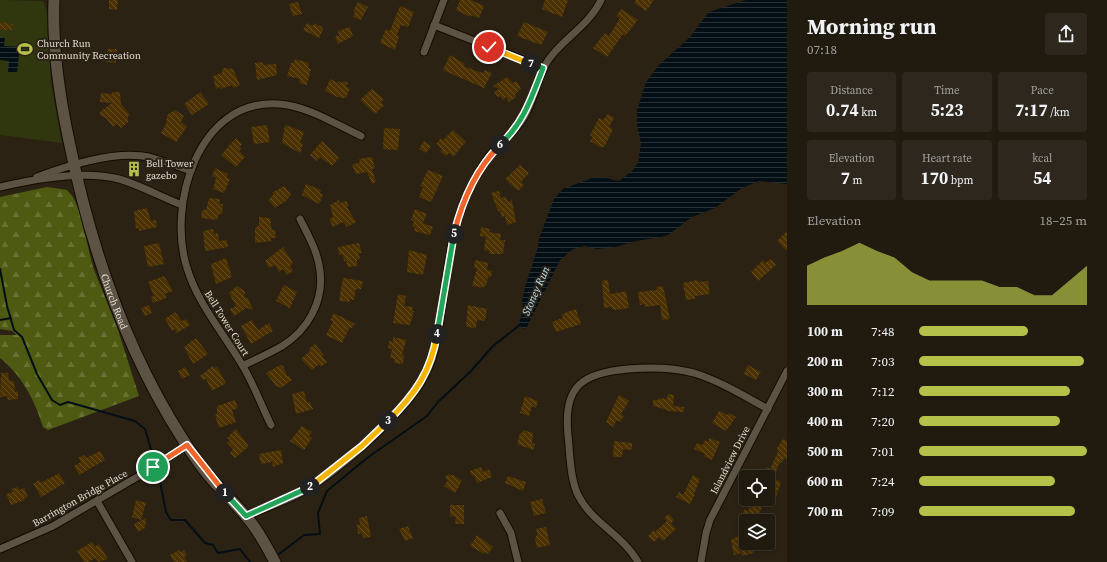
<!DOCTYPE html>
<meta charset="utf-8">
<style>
:root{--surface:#201a0f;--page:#2d271d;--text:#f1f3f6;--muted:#a2a19e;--line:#3d382f;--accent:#b5c249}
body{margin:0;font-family:"Source Serif 4",serif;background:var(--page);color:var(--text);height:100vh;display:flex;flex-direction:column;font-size:15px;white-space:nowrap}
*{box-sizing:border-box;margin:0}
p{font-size:13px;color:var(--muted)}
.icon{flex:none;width:22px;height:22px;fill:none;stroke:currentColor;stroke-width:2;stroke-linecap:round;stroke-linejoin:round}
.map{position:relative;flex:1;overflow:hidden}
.drawer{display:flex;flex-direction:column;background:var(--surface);width:320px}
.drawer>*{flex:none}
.buttons{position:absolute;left:739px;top:470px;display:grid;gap:8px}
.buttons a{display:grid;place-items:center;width:36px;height:36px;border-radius:4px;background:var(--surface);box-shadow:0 2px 6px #0003,0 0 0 1px var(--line);font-size:20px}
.pin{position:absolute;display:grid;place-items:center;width:34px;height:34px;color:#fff;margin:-17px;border:2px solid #fff;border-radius:50%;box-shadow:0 1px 4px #0007}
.km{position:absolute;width:20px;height:20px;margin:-10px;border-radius:50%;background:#222;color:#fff;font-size:11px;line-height:20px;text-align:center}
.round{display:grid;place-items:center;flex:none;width:42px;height:42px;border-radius:4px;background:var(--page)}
.headline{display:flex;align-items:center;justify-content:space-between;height:68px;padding:0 20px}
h1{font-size:22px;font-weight:700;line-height:30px}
.metrics{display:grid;grid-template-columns:repeat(3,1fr);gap:6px;height:68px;padding:4px 20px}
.metrics div{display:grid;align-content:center;border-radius:4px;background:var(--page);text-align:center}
.metrics b{font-size:17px;font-weight:700}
.metrics small{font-size:11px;font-weight:400}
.metrics p{font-size:11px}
.chart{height:112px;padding:8px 20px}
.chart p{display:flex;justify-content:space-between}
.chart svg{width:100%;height:72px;margin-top:4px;fill:var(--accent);opacity:.7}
ul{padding:0 20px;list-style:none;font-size:13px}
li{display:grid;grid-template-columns:64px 48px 1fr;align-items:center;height:30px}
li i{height:10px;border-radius:5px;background:var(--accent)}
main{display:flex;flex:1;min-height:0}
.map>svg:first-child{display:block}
</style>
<main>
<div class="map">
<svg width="787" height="562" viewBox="0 0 787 562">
<defs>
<pattern id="forest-firs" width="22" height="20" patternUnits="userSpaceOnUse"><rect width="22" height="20" fill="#4e5a12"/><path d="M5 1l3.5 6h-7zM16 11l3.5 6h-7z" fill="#677134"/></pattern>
<pattern id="water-rules" width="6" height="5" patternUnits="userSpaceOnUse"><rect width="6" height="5" fill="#030f15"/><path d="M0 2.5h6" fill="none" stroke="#273136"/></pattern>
<pattern id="building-back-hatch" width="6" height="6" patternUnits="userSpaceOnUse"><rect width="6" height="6" fill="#4c3201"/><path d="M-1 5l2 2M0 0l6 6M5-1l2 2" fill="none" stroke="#664f25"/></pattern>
</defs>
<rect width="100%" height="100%" fill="#2b2214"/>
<path fill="url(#forest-firs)" d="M47,187l20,3 6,7 6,13 14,57 25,63 21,66 -91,34 -5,-3c-9,-28 -20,-50 -43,-69v-23h17l-5,-4 -12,-2v-132z"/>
<polygon fill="#30370e" points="0,0 43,1 48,15 51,83 62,143 0,135"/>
<g fill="url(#water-rules)">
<polygon points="746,0 787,0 787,184 759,181 742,188 715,208 692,217 668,235 661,237 636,241 616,247 597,249 585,246 573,249 560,260 527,327 523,329 519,324 523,309 522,301 525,287 538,247 539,238 554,199 563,189 592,178 605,177 613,180 619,181 632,171 638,163 641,143 637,125 637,110 646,82 659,65 690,37 709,12"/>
<polygon points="0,37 5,37 4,46 20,47 17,72 8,72 9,61 0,60"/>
</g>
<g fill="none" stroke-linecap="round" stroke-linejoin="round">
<g stroke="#030f15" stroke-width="2">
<polyline points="0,269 7,306 14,330 22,337 37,374 52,400 60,405 68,402 135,421 145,429 154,460"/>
<polyline points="0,320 11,318"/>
<polyline points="158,471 166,512 171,520 185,520 205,543 213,545 218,553 240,549 250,562"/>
<polyline points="279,554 304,535 320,534 318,513 327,491 367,458 427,416 438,402 471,371 493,346 521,324"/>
</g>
</g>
<g fill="url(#building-back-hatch)">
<polygon points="109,0 118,0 117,10 109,9"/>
<polygon points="460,0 471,0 484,6 479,18 470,15 470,17 456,10"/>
<polygon points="545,0 568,0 562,17 542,9"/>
<polygon points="636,0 654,0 646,11 634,3"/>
<polygon points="298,2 302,14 293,16 289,4"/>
<polygon points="358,2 368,7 361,20 353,17 355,12 353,11"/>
<polygon points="400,6 414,12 408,27 401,25 397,35 399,36 395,50 380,43 386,29 390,31"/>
<polygon points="621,9 638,20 625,36 623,34 607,57 593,48 605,33 609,36 620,18 616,16"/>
<polygon points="0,22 13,24 12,30 0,30"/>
<polygon points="524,22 548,32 541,45 517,36"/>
<polygon points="307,23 313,26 314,23 322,27 323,30 319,38 303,30"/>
<polygon points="350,27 353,36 338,44 335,37 339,35 338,31"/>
<polygon points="108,49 117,49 116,63 106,62"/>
<polygon points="450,55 465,64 464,66 476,71 483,73 485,70 492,73 484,88 443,70"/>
<polygon points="295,59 309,63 308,68 311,69 307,85 299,83 300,79 287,76 291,63 294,62"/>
<polygon points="263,62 263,65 276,64 277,75 257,80 255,63"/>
<polygon points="225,68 233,69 240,85 233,88 232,85 221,89 220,87 216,89 213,76 222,73 222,69"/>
<polygon points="507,77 513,83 516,81 521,88 515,95 516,97 509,102 506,97 503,100 500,96 498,97 494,92 499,89 493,86"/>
<polygon points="330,79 338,83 338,81 342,83 343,81 348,83 346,87 350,88 346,98 337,97 325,91"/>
<polygon points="372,89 384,99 381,102 384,105 375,114 360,100"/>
<polygon points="112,92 120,92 121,104 130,115 128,116 128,122 121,128 117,124 113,127 106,118 100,115 100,112 112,103 100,102 101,93 112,94"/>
<polygon points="200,92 209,104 192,115 184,104"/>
<polygon points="175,110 184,116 181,122 187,127 176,142 161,133 166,124 167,115"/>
<polygon points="608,114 614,118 609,127 613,129 604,147 600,147 590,141 593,137 590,135 599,118 603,120"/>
<polygon points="267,125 270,142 254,144 251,127"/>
<polygon points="285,125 304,132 300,143 303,144 300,153 282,143"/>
<polygon points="384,128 400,129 398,150 383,149"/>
<polygon points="453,130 466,142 453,157 449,153 446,156 440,151 442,149 436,144 441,138 443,140"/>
<polygon points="236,138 242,144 240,147 242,149 239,151 245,157 236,167 221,155"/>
<polygon points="322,141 339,158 332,166 320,157 317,161 310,155"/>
<polygon points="424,141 431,146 426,153 419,149"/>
<polygon points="372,157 375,168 372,169 376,182 372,184 367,172 356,174 352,165 360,162 359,159"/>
<polygon points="520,165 529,173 521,182 524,185 518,191 505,179"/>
<polygon points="215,168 228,174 227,178 230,179 224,193 213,189 216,178 212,176"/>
<polygon points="428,170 443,176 431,202 419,197 423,187 420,186"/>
<polygon points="306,184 321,190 320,193 323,195 319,204 302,195"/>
<polygon points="284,186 291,194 286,201 275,208 268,200 274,194 272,193"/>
<polygon points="499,191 501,198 506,197 508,202 512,200 516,222 507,225 505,216 502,217 500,211 498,211 491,193"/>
<polygon points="209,198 220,199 219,204 223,204 222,214 219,214 217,220 201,218 202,210 206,210"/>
<polygon points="339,200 340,203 346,201 349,206 347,207 356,222 347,227 343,222 333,227 329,219 333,217 330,205"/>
<polygon points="147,208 151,221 156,220 157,227 139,231 139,228 136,229 134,211"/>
<polygon points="415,209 427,214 423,223 433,227 430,235 414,231 415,227 412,226 414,221 411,220"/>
<polygon points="259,217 270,218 272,230 275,230 276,238 271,238 271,241 255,243 255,228 259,225"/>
<polygon points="481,227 490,229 489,232 501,234 500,240 505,240 503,254 489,254 490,251 484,250 486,237 480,236"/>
<polygon points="213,229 214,234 218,233 219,241 227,240 228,247 205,251 203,231"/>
<polygon points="787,231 787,251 777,241"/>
<polygon points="159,243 164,264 148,267 144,246"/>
<polygon points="359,243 362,253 359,253 360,259 357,260 357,266 348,267 346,261 344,261 343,255 339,255 338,247"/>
<polygon points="283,247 293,263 290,266 293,271 287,275 283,269 279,272 275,265 269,268 265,261"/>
<polygon points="409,250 427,255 423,275 407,272"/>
<polygon points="226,258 232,277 216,284 211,264"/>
<polygon points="771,259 776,265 758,281 751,272 763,260 765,263"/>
<polygon points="475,260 488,263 487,270 492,271 491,277 488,277 486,286 484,286 484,288 472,286 477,268 474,268"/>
<polygon points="164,276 173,291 165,294 166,298 153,303 151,297 154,296 148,282"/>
<polygon points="343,278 363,281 361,289 356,289 354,300 350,299 349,302 339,301"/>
<polygon points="608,280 610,294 626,291 629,308 615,310 612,309 611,307 604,308 602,281"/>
<polygon points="698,280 698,282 708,281 710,294 695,296 695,299 686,300 683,283"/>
<polygon points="284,285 297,292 290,308 276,301"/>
<polygon points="237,286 243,290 245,292 244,297 248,298 253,310 247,308 234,316 230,309 236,306 229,293"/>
<polygon points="663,286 670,319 662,320 660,305 645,307 645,304 640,305 638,292 657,290 656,287"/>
<polygon points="398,294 406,296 404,306 413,307 412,311 414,311 410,325 393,323"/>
<polygon points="149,305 152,313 145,316 141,308"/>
<polygon points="468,305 487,309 485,321 477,320 476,328 466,327"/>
<polygon points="576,309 581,324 556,332 552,322 563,318 562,314"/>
<polygon points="175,312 182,321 186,319 190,325 177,333 175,329 172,331 165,319"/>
<polygon points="334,313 355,324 352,328 350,327 342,343 326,335 333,321 330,320"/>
<polygon points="252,320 258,330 269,323 273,331 251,344 241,326"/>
<polygon points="393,337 406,340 402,355 404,356 403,364 394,363 395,359 390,358 392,349 388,348 389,341 393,342"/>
<polygon points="196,338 208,354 193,364 184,347"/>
<polygon points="315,344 324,355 322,356 327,362 321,367 319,364 312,370 301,359 310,351 309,349"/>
<polygon points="280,365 283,366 287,376 289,376 292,380 281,388 276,386 266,373"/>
<polygon points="748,365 761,372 756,380 744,374"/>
<polygon points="213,366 214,368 217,367 226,383 212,391 206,379 203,380 200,376"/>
<polygon points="185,367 190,375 182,379 178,371"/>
<polygon points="1,373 8,373 9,381 14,381 15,392 18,391 18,399 8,400 7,396 0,397"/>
<polygon points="304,391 307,403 310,402 313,409 296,414 292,394"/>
<polygon points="668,394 674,395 673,406 684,407 684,412 668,411 668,410 653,406 653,400 658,400 659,398 667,399"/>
<polygon points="619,395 629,401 621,414 624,416 620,422 617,420 613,427 606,422"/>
<polygon points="525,396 538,401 536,408 532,406 529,416 520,413"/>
<polygon points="235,400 238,408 232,410 236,422 219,428 215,415 217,414 217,406"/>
<polygon points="719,411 728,415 729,413 736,417 726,431 712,423"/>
<polygon points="302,426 312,432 309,436 312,438 304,450 290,441"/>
<polygon points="236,429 248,445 247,448 235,458 230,453 233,449 227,443 230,440 227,438"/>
<polygon points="523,430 533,433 532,443 535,444 533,450 517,444 520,433 522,433"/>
<polygon points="709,438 720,442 712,460 704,456 705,454 694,449 697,443 703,445 705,440 708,442"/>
<polygon points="783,439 787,441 787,460 784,458 782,463 780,462 773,478 781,482 776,497 768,494 768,477 763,477 763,474 766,467 770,469 778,452 777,448"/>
<polygon points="614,441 632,443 632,450 623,449 622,457 613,457"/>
<polygon points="281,450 283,463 273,467 272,462 261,464 259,454"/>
<polygon points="100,451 105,460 79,475 74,466 81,462 78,458 84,455 86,458"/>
<polygon points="481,467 483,472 489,469 492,477 477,483 474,475 472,476 470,471"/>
<polygon points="59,473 65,483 41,497 33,484 39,480 41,483"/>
<polygon points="448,474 451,476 452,474 462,481 455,493 444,486 448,480 445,478"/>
<polygon points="693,475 700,479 694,494 695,495 690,504 676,497 679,492 683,495"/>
<polygon points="508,476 526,482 523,491 505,483"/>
<polygon points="17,487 20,490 24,488 28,497 24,498 25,500 11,505 6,494 13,492 11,489"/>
<polygon points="542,499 546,513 534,516 530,502"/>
<polygon points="136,500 146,503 141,520 132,517"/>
<polygon points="753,500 763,505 755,521 749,521 741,517 745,509 748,511"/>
<polygon points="450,505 464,505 464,524 455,524 456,517 450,516"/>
<polygon points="669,514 674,520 671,524 676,529 663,541 659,537 654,542 648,536 654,530 655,532 667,521 664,518"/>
<polygon points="367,516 371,537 363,538 362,533 358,534 357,525 360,524 359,518"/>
<polygon points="146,518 145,528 138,532 134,524"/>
<polygon points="408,526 413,538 405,541 399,529"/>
<polygon points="546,527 550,545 537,548 535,539 536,536 538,535 536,529"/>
<polygon points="477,535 493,547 488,554 485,552 484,554 470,546"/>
<polygon points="740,535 741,538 746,537 746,543 752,543 754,553 742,556 741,553 734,555 731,540"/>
<polygon points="92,542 95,547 99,544 108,559 98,562 96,558 88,562 84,562 77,551"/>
<polygon points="179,550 180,552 184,550 187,555 184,557 187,562 174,562 170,555"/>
</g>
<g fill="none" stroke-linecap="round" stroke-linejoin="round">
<g stroke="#130b02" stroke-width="9">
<g id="minor">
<polyline points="434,25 543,68"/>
<polyline points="424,52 444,0"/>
<path d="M37,177c32,-12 79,-27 112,-20 14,4 28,9 42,14"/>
<path d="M0,187c34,-8 85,-17 119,-8 21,6 42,18 63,26"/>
<path d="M242,364l2,1c13,-6 26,-12 38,-19 26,-16 42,-45 38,-75 -2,-19 -12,-36 -20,-52"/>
<path d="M271,425c-10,-20 -18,-43 -30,-62 -19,-32 -43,-59 -54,-95 -20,-63 11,-170 92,-164 29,2 56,20 82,32"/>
<polyline points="97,501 132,562"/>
<polyline points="500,513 511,533 518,562"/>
<path d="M246,516c20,-9 44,-16 63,-28 34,-21 89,-71 111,-104 7,-11 12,-23 15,-36 12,-56 11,-115 38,-166 6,-10 11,-20 18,-28 12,-13 24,-23 33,-37 12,-20 13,-45 29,-63 15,-18 38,-32 48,-54"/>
<polyline points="0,549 53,526 144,473 187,445"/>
<path d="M638,562c-15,-27 -47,-40 -60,-67 -8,-17 -8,-41 -10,-60 -5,-49 14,-62 60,-66 23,-2 44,-2 66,4 26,8 50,23 74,36"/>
<polyline points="701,562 706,533 710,520 787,371"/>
</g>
</g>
<g stroke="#130b02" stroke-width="13">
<g id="secondary">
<path id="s1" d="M54,0c-2,48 5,94 15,141 21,104 56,208 113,297 10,16 21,32 33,45 13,14 27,27 38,42 8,11 15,24 22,37"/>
</g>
</g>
<use href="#minor" stroke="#5d5344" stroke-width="7"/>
<use href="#secondary" stroke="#5d5344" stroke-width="11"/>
</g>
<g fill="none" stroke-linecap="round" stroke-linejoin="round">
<g stroke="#fff" stroke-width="8">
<polyline id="split-1" points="153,467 187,445 225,493"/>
</g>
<g stroke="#fff" stroke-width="8">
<polyline id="split-2" points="225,493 246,516 310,487"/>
</g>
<g stroke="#fff" stroke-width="8">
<polyline id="split-3" points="310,487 362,446 388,421"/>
</g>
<g stroke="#fff" stroke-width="8">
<path id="split-4" d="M388,421c27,-27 43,-49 49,-87"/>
</g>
<g stroke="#fff" stroke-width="8">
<polyline id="split-5" points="437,334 454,234"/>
</g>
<g stroke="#fff" stroke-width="8">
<path id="split-6" d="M454,234c8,-33 22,-65 46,-89"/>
</g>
<g stroke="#fff" stroke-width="8">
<path id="split-7" d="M500,145c24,-23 31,-46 43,-77l-12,-4"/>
</g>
<g stroke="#fff" stroke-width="8">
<polyline id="split-8" points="489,47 531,64"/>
</g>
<use href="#split-1" stroke="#f0652b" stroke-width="5"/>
<use href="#split-2" stroke="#22a559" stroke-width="5"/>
<use href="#split-3" stroke="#f5b400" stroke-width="5"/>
<use href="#split-4" stroke="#f5b400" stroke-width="5"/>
<use href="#split-5" stroke="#22a559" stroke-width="5"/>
<use href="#split-6" stroke="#f0652b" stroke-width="5"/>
<use href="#split-7" stroke="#22a559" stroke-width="5"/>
<use href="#split-8" stroke="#f5b400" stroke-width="5"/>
</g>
<defs>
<g id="stadium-bare" transform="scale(1.2)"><path d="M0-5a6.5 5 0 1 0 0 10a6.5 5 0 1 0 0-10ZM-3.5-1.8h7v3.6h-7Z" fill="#b5c249" stroke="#2b2214" stroke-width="2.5" paint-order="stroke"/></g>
<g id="building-bare" transform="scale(1.2)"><path d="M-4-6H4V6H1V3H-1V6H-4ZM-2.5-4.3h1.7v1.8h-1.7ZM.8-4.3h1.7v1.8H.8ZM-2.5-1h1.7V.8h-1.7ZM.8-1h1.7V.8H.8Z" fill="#b5c249" stroke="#2b2214" stroke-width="2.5" paint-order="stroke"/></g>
</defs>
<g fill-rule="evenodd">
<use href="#stadium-bare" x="25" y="49"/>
<use href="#building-bare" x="134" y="169"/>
</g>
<g text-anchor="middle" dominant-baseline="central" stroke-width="4" stroke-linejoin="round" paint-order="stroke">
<g font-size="10" fill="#e2dcd3" stroke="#2b2214" text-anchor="start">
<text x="37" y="43">Church Run<tspan x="37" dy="12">Community Recreation</tspan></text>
<text x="146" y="163">Bell Tower<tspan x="146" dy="12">gazebo</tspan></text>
</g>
<g font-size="10" fill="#e2dcd3" stroke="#2b2214">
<text stroke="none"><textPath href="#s1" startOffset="309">Church Road</textPath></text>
<text transform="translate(227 323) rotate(58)">Bell Tower Court</text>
<text transform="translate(730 460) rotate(-63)">Islandview Drive</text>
<text transform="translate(80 498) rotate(-29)">Barrington Bridge Place</text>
</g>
<g font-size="11" font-style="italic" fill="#b2e3f9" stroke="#2b2214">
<text transform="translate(536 291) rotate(-66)">Stoney Run</text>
</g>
</g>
</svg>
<div class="buttons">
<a><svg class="icon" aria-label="locate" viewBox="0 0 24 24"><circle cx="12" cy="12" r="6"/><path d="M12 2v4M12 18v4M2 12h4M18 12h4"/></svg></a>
<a><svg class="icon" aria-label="layers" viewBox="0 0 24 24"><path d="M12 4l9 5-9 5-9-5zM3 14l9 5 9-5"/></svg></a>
</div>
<div class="pin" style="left:153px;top:467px;background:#1e9e55"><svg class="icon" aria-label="arrive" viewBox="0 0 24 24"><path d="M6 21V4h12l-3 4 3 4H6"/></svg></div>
<div class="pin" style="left:489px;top:47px;background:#d93025"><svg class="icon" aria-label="check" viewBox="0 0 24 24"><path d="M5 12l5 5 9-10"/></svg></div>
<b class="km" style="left:225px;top:493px">1</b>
<b class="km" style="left:310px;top:487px">2</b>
<b class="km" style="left:388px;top:421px">3</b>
<b class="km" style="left:437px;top:334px">4</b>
<b class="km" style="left:454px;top:234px">5</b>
<b class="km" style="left:500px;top:145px">6</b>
<b class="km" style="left:531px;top:64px">7</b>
</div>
<section class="drawer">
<div class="headline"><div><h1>Morning run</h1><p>07:18</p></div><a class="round"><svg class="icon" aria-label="share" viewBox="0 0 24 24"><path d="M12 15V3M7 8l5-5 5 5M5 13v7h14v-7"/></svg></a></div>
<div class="metrics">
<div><p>Distance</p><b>0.74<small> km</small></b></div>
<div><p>Time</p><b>5:23</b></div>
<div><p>Pace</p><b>7:17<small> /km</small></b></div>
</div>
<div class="metrics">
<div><p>Elevation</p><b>7<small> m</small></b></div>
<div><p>Heart rate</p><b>170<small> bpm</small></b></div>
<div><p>kcal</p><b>54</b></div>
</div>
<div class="chart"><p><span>Elevation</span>18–25 m</p>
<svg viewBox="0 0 160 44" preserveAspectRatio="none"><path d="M0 44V20L10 15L20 11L30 6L40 11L50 15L60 24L70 29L80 29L90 29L100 29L110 33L120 33L130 38L140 38L150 29L160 20V44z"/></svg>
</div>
<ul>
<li><b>100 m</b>7:48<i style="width:65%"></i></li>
<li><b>200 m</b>7:03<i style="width:98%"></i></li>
<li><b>300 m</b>7:12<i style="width:90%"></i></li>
<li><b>400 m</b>7:20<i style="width:84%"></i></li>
<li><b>500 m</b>7:01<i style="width:100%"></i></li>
<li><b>600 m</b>7:24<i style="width:81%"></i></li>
<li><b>700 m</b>7:09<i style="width:93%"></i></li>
</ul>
</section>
</main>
